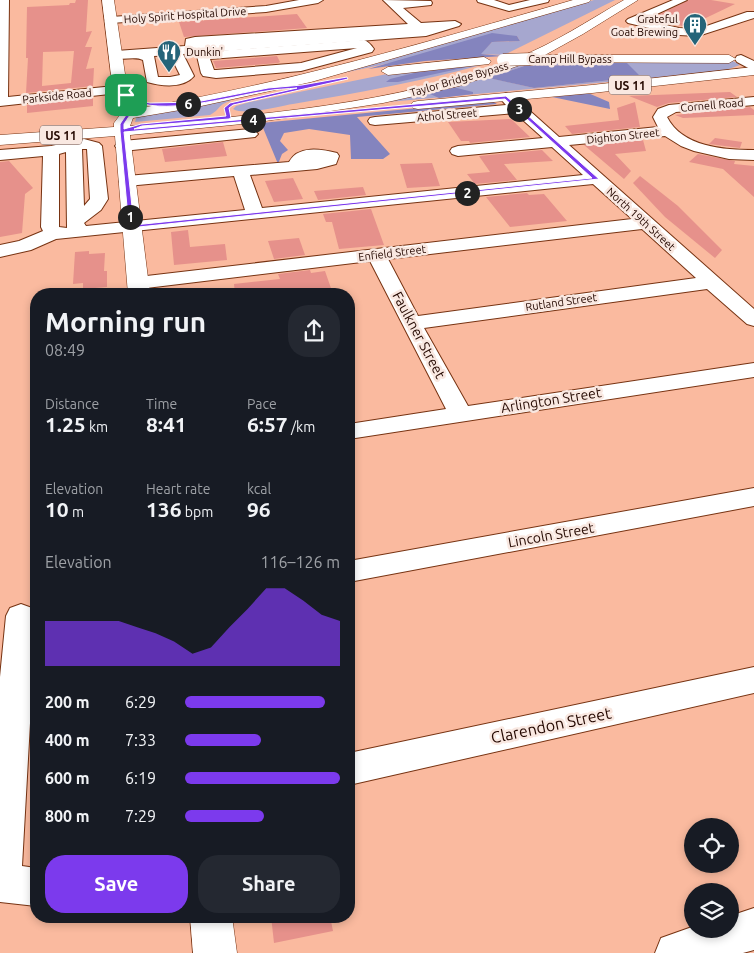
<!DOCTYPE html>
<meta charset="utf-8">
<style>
:root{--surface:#171b24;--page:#242831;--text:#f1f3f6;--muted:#9ea1a6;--accent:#7c3aed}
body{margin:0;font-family:Ubuntu,sans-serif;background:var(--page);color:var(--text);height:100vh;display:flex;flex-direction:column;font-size:19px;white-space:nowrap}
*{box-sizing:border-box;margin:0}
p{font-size:16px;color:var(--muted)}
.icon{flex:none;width:28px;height:28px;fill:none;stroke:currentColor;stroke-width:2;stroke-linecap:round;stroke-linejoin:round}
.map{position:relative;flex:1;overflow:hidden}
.details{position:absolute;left:30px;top:288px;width:325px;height:635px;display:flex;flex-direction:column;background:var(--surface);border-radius:20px;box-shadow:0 2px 8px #0003}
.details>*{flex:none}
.tools{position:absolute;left:684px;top:818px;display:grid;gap:10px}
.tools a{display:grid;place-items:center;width:55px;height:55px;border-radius:50%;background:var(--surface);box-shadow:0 2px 8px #0003;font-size:25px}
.pin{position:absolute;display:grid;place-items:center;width:42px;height:42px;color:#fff;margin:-21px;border-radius:10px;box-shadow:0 2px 8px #0006}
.km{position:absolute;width:25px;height:25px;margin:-12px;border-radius:50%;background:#222;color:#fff;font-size:14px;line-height:25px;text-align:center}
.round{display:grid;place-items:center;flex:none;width:52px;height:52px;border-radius:20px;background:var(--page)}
.overview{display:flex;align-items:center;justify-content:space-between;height:85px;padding:0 15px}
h1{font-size:28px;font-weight:600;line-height:38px}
.figures{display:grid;grid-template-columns:repeat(3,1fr);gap:8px;height:85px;padding:5px 15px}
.figures div{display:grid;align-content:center}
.figures b{font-size:21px;font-weight:600}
.figures small{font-size:14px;font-weight:400}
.figures p{font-size:14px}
.chart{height:140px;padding:10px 15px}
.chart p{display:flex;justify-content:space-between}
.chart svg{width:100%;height:90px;margin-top:5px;fill:var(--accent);opacity:.7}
.primary-button{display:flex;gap:10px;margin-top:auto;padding:10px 15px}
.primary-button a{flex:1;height:58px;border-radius:20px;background:var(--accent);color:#fff;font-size:20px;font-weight:600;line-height:58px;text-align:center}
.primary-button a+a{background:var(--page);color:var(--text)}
ul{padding:0 15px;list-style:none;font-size:16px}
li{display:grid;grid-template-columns:80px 60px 1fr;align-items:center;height:38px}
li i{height:12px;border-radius:6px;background:var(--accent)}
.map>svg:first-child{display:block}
</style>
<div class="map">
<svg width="754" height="953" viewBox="0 0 754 953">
<rect width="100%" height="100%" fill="#faba9f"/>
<g fill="#a6a7cf" fill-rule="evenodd">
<polygon points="594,0 615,0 504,55 480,54 492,42 520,41 517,36 324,77 363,67"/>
<path d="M723,60l10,1 7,4 -14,5 -74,8 -275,25 150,-42zM578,65l62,12 -106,11 -44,-10 34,-12z"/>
<path d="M485,64c-63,17 -127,29 -192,40 -14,2 -47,12 -60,5l3,-3 14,-4 137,-28z"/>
<path d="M229,99l2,2c-13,3 -11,9 -21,14l-75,7 1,-3 -1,-3z"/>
</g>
<g fill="#8484be">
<polygon points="492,33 517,36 520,41 492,42 481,54 504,56 425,61 368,69"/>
<polygon points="582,62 627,63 641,77 534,88 489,78 524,66 578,65"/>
<polygon points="472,66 398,82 386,82 390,79 418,72"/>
<polygon points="453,87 473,92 473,94 439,98 428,93"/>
<polygon points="588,93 609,102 610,109 552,97"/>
<polygon points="492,101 497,104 357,117 390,154 383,159 351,159 350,135 309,129 284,133 280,141 288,150 282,154 278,164 261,123"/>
</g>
<g fill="#e6918b" fill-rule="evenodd">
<path d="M76,0h12l-2,32 6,-1 -7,16h7l-6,22 8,-1 -1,18 -67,7 2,-35h-2l1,-51 42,-2 1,-2h5zM74,51l-3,32 -29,3 1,-34z"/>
<polygon points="689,0 711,0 735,4 687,27 650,19"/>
<polygon points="297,14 307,28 184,37 179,22"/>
<polygon points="277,56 280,62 278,63 216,68 213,61"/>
<polygon points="730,92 737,97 669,103 657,107 629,96"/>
<polygon points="93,98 93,106 27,113 27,105"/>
<polygon points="635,102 640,127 572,134 565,126 619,120 617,108"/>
<polygon points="750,107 754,110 754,115 683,118 675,115"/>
<polygon points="511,119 530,137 470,143 469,141 461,141 448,122"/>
<polygon points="715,138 742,142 740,148 709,144"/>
<polygon points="643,140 646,151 615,154 631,171 624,179 584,145"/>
<polygon points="223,142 227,156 165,162 162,149"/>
<polygon points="542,150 553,161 504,164 517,180 475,184 467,174 490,172 479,156"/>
<polygon points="698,154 735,161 734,164 754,166 754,197 723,169 689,162"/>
<polygon points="9,161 33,188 25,194 22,233 0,237 0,162"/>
<polygon points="432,163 440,186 407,188 400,164"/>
<polygon points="640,176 678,206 722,250 715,258 665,217 633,183"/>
<polygon points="293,178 303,199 274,202 265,181"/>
<polygon points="363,187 366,195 318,200 314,191"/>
<polygon points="527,193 529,195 544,194 567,221 510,227 486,197"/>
<polygon points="371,209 384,245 339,249 332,222 326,222 323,214"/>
<polygon points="188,230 190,247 225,244 227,260 174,265 171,232"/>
<polygon points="299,238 305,255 274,259 268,241"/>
<polygon points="89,251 89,254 105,253 104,271 107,271 107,287 83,289 83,283 73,284 75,252"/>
<polygon points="310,270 311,273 325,271 333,294 235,294 234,284 280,279 278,274"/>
<polygon points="271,916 330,916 333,931 274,943"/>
</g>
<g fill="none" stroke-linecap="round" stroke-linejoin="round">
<g stroke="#773312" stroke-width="2">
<g id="minor">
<polygon points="0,0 9,0 8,97 114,86 119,87 121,90 119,93 0,106"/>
<polygon points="299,0 323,0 318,3 266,12 111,23 105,20 111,17 266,6"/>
<path d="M383,0l48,1 1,2 -1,2 -28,3 18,15 34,-2 6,3 -2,2 -33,10 -243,18 11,22c-11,13 -33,10 -47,6l-4,-22c-10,-5 -25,3 -33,-5l6,-4 69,-5 1,-7 9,-2 213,-13zM170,55l10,20 -10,2h-12l-4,-21z"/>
<polygon points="477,0 494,0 509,5 530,0 549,0 548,2 509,11 478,2"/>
<polygon points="673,0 687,0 644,20 679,28 698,29 747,12 754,12 754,18 698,36 679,35 628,23 626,21 628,19"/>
<path d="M364,40c5,2 7,5 10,9l-2,3 -71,19 -85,7 -13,-2 -2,-3 -4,-17 6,-4zM357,48l-56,15 -85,7h-2l-4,-11z"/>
<polygon points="741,55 754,61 754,71 737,62 735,59 737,56"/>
<path d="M506,93l5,1 48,43 99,-10 -5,-10 5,-8 11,-4 85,-8v8l-78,7 -9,5c15,30 57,33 87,33v10l-25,-1 -35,-8 -13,-5 -16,-10 -96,9 185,164v17l-7,-2 -40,-35 -283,39 44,78 286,-43v14l-405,62v-15l97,-15 -76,-148 -232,28 -7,-2 -3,-4 3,-4 7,-2 494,-58 -39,-35 -537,55 -25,11 -31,7v-12l19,-4 24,-10 -2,-4 2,-71 -43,4v-10l51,-4 33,-7 15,4 3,3 6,53 -7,11 -17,13 2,3 159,-16 -11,-34 -107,10 -6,-1 -2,-4 2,-4 6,-1 162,-14c9,-17 32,-13 48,-9l2,3 -3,8 -19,5 -67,6 12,33 321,-33 -31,-28 -94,9 -6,-2 -2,-3 2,-3 6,-2 85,-8 -28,-25 -140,12 -5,-1 -2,-3 2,-3 5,-1 131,-12 -7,-8zM82,149h5l3,50 -6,7zM66,152l1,76 -8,-1v-73zM642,229l54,49 -278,38 -30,-57z"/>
<polygon points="250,129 255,131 258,134 255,137 123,151 118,149 115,146 118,143 123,141"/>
<polygon points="754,488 754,506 349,582 349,561"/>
<polygon points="21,604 32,608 36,616 22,866 36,868 36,906 0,902 0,677 6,616 10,608"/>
<polygon points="754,667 754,693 349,785 349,753"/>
<polygon points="754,908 754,950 743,953 655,953 661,938 692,927 692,929 730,929 730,916"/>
</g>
</g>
<g stroke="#773312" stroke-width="1">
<g id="major">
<path d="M102,0h12l11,74 7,9 3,26c149,-25 293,-67 438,-109h18l-2,2 -278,80 -119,26 -59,10 -3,8c127,-11 267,-21 387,-68 38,-15 72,-38 107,-58h14l-55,34 -38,21h184l7,4 -7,4 -200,-1 -70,24 -76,17 -131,20 -122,12 20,159h-22l-13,-158 -115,9v-10l114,-8v-4l6,-8 -2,-31 -7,-9z"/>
<polygon points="484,57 491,61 489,64 388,75 381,71 388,67"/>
<polygon points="754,67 754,75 592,93 418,109 413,108 411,105 413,102 418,101 592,85"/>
<polygon points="190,916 232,916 237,953 193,953"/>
</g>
</g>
<use href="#minor" fill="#fff" fill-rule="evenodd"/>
<use href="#major" fill="#fff" fill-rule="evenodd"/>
<g stroke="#773312" stroke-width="13" stroke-linecap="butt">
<polyline id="major-bridge" points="503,60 533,59"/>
</g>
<use href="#major-bridge" stroke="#fff" stroke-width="12"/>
</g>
<path fill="#7c3aed" stroke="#fff" fill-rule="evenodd" d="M347,77l1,2 -115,26 -4,3 2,10 -2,1 -87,7 -8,3 372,-33 93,83 -470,49 -9,-97v-7l6,-9 -1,-21 12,6 13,3 46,-1 72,-14 34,-3zM297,88l-67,15 -6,5 2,8 -85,8 -17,5v-5l6,-9 -1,-17c29,20 103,-2 137,-7 10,-2 21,-2 31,-3zM505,99l87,79 -458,47 -10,-93z"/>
<defs>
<g id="building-pin" transform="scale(1.25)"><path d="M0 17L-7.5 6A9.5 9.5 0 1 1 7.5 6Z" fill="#256479" stroke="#f9e8e1"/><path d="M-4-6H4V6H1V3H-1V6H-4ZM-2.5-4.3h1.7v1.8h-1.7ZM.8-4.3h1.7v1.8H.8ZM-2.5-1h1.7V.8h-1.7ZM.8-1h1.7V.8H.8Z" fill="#fff"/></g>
<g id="restaurant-pin" transform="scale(1.25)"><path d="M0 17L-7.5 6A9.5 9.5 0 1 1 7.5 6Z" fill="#256479" stroke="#f9e8e1"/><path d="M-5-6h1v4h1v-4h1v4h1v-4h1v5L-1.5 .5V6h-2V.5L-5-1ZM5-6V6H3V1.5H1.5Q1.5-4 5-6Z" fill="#fff"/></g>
</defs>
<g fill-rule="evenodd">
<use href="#building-pin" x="695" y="25"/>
<use href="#restaurant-pin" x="169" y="52"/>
</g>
<g text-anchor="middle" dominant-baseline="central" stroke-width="5" stroke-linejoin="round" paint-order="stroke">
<g font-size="11" fill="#240800" stroke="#f9e8e1">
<text transform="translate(185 15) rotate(-4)">Holy Spirit Hospital Drive</text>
<text x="570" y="59">Camp Hill Bypass</text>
<text transform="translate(459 79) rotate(-16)">Taylor Bridge Bypass</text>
<text transform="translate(57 96) rotate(-6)">Parkside Road</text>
<text transform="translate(712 105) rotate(-5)">Cornell Road</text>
<text transform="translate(447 115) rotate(-5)">Athol Street</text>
<text transform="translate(623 136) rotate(-6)">Dighton Street</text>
<text transform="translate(641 219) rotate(42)">North 19th Street</text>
<text transform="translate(392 253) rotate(-7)">Enfield Street</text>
<text transform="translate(561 302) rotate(-8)">Rutland Street</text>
</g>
<g font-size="11" fill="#240800" stroke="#f9e8e1" text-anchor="end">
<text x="678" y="19">Grateful<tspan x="678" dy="13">Goat Brewing</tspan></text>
<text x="186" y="52" text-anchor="start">Dunkin'</text>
</g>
<g fill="#f9e8e1" stroke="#644b44" stroke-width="1">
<rect x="609" y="75.5" width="42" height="19" rx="4"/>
<rect x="40" y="125.5" width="42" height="19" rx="4"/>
</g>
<g font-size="12" font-weight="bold" fill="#240800">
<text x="630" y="85">US 11</text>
<text x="61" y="135">US 11</text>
</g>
<g font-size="14" fill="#240800" stroke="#f9e8e1">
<text transform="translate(419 335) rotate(62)">Faulkner Street</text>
<text transform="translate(551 400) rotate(-9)">Arlington Street</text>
<text transform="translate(551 535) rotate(-10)">Lincoln Street</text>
</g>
<g font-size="16" fill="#240800" stroke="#f9e8e1">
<text transform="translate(551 725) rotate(-12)">Clarendon Street</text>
</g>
</g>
</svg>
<div class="tools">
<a><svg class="icon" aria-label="locate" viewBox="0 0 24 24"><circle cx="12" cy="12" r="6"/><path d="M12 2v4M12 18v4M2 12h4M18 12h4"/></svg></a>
<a><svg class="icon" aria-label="layers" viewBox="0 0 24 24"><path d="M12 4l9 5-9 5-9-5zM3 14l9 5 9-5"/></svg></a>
</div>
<div class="pin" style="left:126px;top:95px;background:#1e9e55"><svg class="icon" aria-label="arrive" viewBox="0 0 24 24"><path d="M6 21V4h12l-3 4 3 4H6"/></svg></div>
<b class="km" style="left:130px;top:217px">1</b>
<b class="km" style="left:467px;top:193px">2</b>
<b class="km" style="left:519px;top:109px">3</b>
<b class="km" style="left:253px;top:120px">4</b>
<b class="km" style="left:188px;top:104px">6</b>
<section class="details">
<div class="overview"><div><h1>Morning run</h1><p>08:49</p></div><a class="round"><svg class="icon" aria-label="share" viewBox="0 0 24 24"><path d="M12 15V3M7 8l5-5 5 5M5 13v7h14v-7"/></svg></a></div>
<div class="figures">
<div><p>Distance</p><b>1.25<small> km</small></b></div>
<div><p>Time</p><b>8:41</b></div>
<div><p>Pace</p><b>6:57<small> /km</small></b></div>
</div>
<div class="figures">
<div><p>Elevation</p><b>10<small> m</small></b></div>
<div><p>Heart rate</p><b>136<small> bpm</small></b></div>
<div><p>kcal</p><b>96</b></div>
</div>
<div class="chart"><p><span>Elevation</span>116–126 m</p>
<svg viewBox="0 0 160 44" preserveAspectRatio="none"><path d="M0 44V22L10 22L20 22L30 22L40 22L50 25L60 28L70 32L80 38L90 35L100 25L110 16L120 6L130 6L140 12L150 19L160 22V44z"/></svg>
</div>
<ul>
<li><b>200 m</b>6:29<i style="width:90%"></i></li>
<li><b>400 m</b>7:33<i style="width:49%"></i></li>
<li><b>600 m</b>6:19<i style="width:100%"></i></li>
<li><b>800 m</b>7:29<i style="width:51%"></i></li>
</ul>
<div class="primary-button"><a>Save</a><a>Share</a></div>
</section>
</div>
